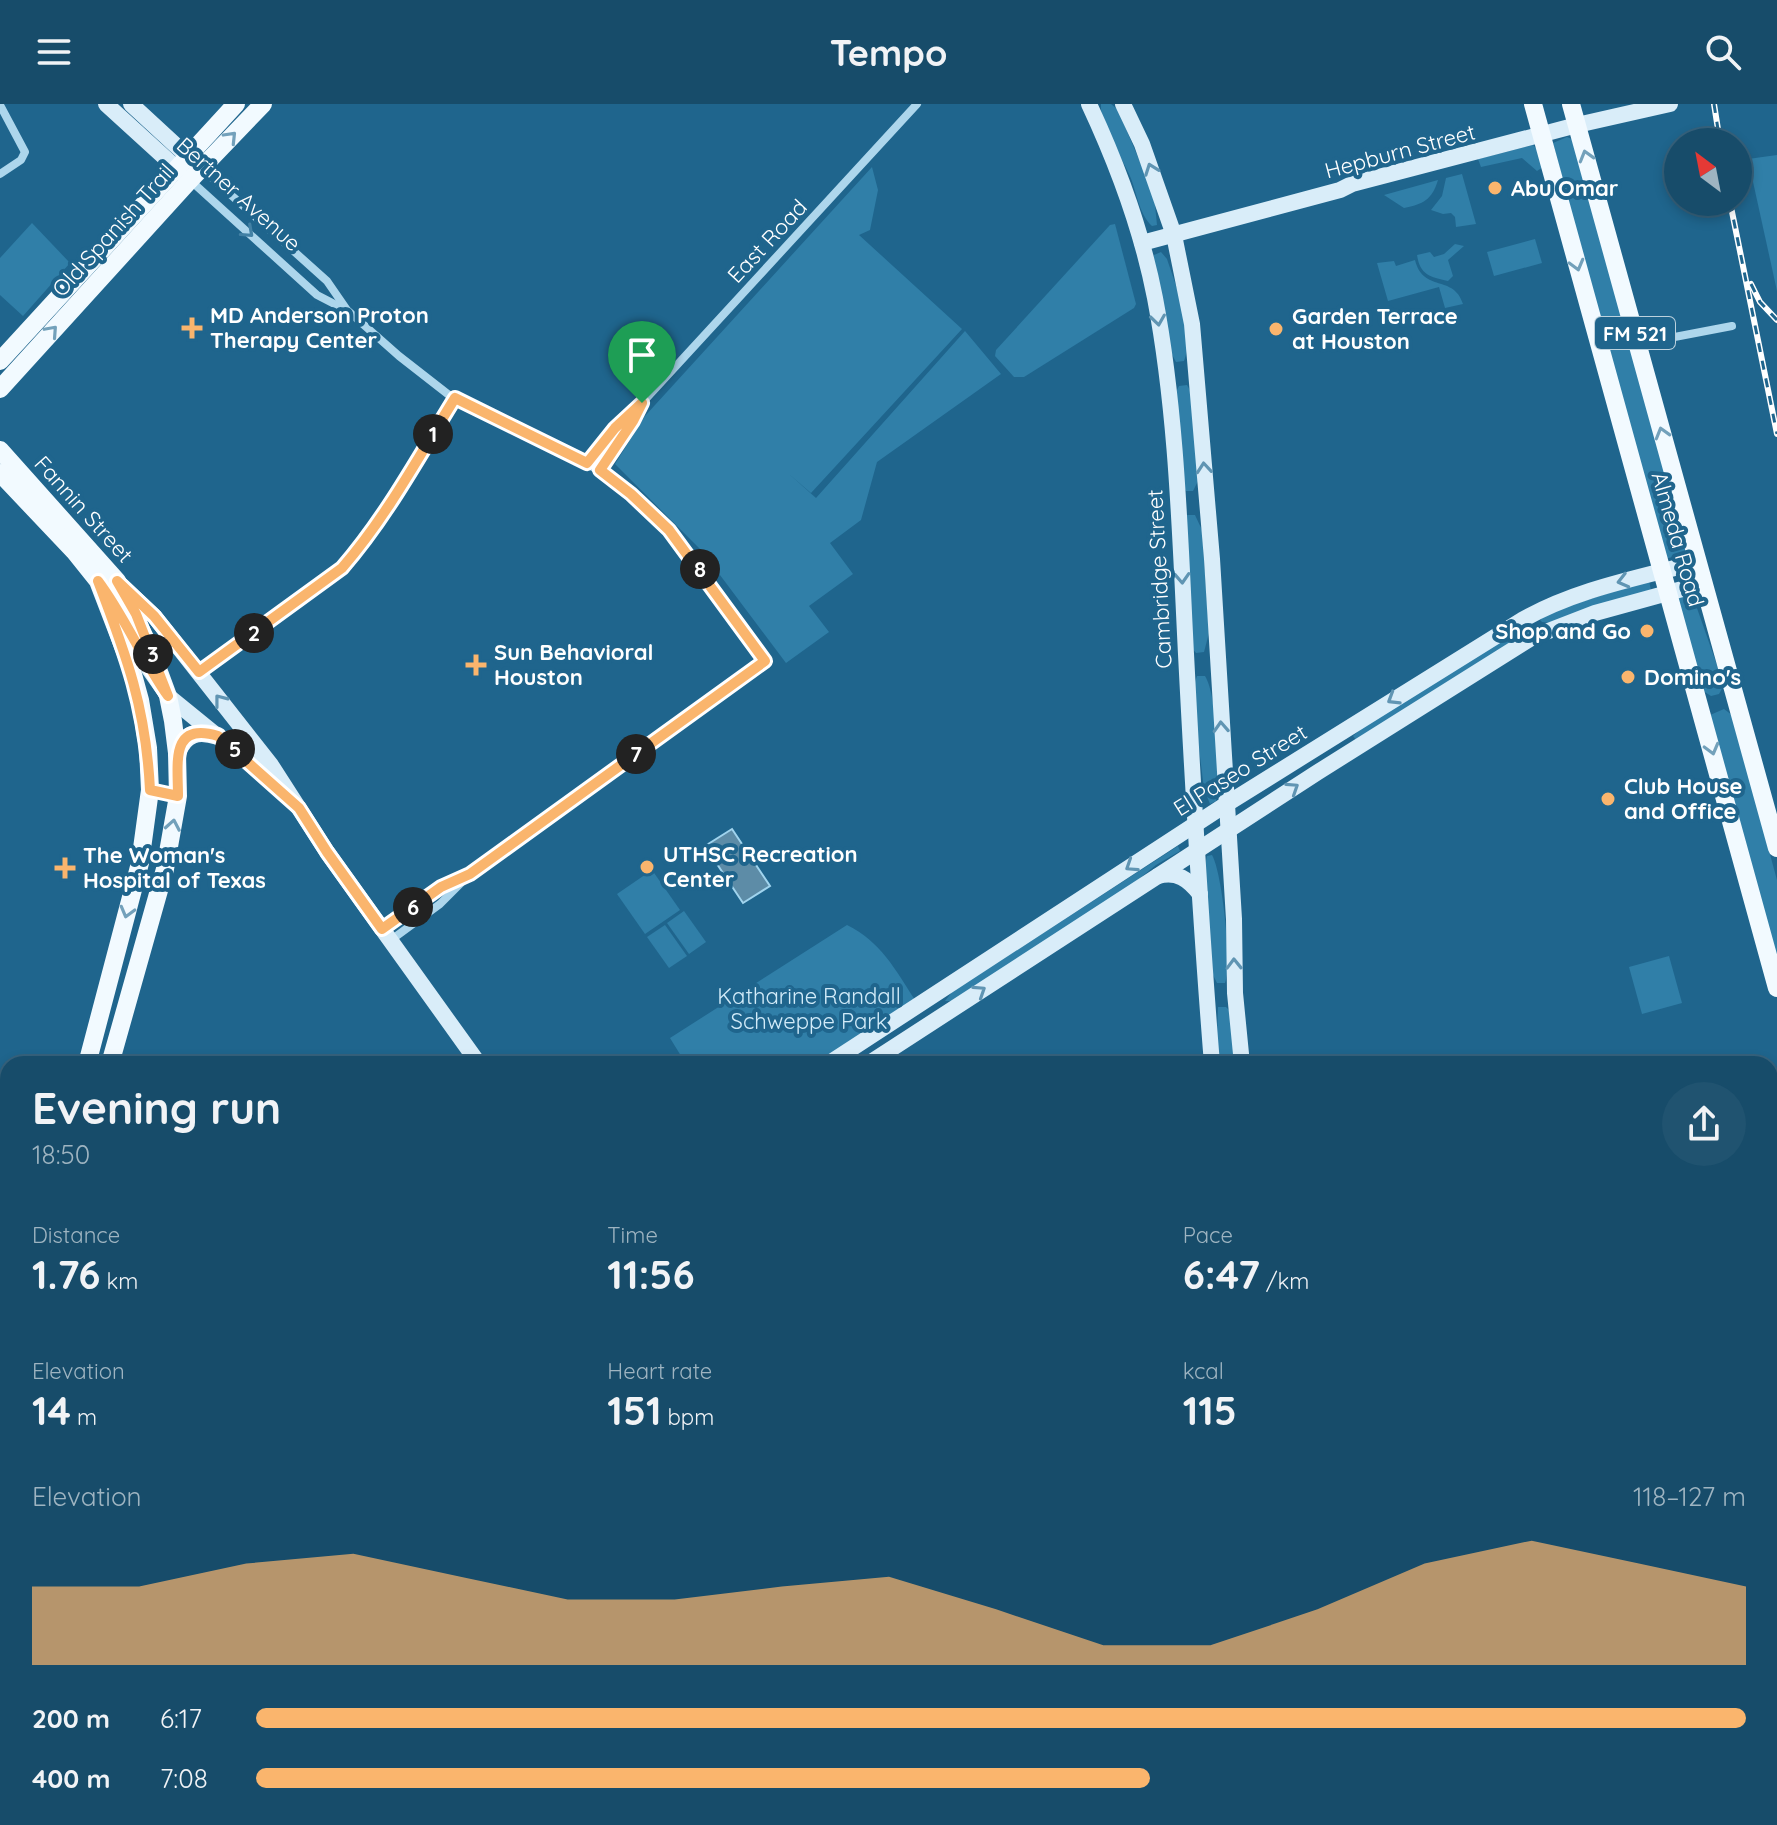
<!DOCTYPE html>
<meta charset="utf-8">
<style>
:root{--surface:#174c6a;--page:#205370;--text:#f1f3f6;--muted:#9eb4c1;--line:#36637e;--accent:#fab56d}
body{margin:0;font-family:Quicksand,sans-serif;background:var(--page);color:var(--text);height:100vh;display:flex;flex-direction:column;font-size:30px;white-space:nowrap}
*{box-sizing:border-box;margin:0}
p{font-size:26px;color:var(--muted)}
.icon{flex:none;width:44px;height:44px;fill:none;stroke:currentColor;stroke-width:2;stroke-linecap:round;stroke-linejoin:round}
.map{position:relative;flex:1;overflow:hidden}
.sheet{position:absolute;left:0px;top:952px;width:1778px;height:770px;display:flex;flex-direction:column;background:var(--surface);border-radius:24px 24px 0 0;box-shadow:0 4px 12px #0003,0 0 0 2px var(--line)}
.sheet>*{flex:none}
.needle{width:52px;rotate:328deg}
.tools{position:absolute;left:1664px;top:24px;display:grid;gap:16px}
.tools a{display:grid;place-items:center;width:88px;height:88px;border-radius:50%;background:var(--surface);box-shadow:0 4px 12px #0003,0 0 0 2px var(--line);font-size:40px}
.pin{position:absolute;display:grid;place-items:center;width:68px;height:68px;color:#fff;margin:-82px -34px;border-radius:50% 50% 50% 0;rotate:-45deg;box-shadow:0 0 8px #0007}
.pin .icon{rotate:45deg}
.km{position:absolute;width:40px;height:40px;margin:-20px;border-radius:50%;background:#222;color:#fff;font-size:22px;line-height:40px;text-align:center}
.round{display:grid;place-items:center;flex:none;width:84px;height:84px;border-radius:42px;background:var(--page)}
.summary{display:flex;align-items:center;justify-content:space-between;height:136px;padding:0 32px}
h1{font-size:44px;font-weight:700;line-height:60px}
.metrics{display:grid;grid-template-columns:repeat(3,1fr);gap:12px;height:136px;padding:8px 32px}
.metrics div{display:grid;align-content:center}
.metrics b{font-size:40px;font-weight:700}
.metrics small{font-size:22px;font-weight:400}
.metrics p{font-size:22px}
.chart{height:224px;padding:16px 32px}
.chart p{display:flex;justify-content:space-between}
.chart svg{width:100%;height:144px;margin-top:8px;fill:var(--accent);opacity:.7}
ul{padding:0 32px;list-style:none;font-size:26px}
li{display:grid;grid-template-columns:128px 96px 1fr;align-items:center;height:60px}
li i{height:20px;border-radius:10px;background:var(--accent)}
header{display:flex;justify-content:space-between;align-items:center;height:104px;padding:0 32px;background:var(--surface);font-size:36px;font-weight:700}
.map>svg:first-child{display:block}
</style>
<header><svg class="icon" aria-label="menu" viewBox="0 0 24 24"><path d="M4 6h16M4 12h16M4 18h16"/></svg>Tempo<svg class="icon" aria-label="search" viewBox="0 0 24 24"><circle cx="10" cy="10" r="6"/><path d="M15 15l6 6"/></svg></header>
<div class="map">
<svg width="1777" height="1721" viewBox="0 0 1777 1721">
<rect width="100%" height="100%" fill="#1f658d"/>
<g fill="#307fa8">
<path d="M1101,0h10l7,6 36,85 3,30 -5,1c-14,-13 -15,-35 -23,-52 -10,-23 -29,-44 -28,-70z"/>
<polygon points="1567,33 1572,35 1687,449 1665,455 1553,39"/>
<polygon points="1533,41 1539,47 1543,63 1537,67 1522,54 1481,63 1478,55"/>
<polygon points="1777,51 1777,187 1748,55"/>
<polygon points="872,63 878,86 870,126 859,131 962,225 811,389 789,370 816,394 965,227 1001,270 877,358 861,416 830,439 853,470 809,502 829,528 786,559 702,447 615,360 645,312"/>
<polygon points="1462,70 1476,120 1456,123 1455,113 1451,109 1443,110 1431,106 1442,92 1446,74"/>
<path d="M1438,76c-6,20 -15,24 -34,28l-20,-13z"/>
<polygon points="32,119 70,159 23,212 0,191 0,154"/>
<polygon points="1115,120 1136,200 1134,204 1024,273 1014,273 995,252 996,246 1110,121"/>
<polygon points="1535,135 1542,159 1494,172 1487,148"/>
<path d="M1455,140l9,2 -16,14 5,16 -5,5c-18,-4 -28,-6 -31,-26l13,-3 4,5 10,-3z"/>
<path d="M1161,148l6,7c9,27 28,75 17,102l-8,1 -8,-15 -15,-80 1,-12z"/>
<path d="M1415,156c8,33 39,14 48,44l-18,4 -6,-21 -51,14 -11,-38 17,-2 2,5z"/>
<polygon points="1187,281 1191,288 1198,377 1193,387 1186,387 1180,377 1174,292 1179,282"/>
<polygon points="1187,411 1195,411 1202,426 1209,529 1204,548 1196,549 1192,544 1183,420"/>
<polygon points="1649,476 1651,487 1550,519 1542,518 1540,516 1547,509"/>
<polygon points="1692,490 1724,581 1719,590 1711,592 1700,585 1677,494"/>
<polygon points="1518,527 1519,532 1509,540 1357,637 1353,632 1364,622"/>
<path d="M1197,572h8c12,18 16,102 11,125l-6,3 -6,-15 -12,-98z"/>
<polygon points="1724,605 1732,611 1777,776 1777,862 1710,611"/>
<polygon points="1178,742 1180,747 1156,761 1118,792 954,897 945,897 952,888"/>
<path d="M1212,751c10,17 20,109 13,128h-8l-4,-8 -9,-105 3,-14z"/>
<polygon points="652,766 680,806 645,830 617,790"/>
<polygon points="684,807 706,838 689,850 667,819"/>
<polygon points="665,821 687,852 669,864 647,833"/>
<path d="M847,821c34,17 48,44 68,75l-100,64h-129l-16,-26z"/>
<polygon points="1669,852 1682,899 1642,910 1629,863"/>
<polygon points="1218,903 1226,903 1230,907 1237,960 1216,960"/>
</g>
<polygon fill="#5d8ca7" stroke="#a0d4ee" stroke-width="2" points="732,725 770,782 743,799 705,742"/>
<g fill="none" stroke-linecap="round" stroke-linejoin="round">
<g stroke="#add6ec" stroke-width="8">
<polyline points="0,1 25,48 21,56 0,70"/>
<polyline points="201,64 327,177 347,206 399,252 449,291 587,359 631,390 669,426 765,557 470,770 440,800 391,836"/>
<polyline points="191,77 317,191 346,206"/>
<polyline points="1638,240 1732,222"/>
<polyline points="587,359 615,324 642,299 917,0"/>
<polyline points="600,366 640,303"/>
<path d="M199,568l143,-104c45,-52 77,-112 113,-170"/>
<polyline points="382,825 430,790 466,772"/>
<polyline points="1770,1675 1777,1670"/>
<polyline points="1699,1721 1710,1714"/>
</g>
<g stroke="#d9edf9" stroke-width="16">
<polyline points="106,0 185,72"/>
<polyline points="131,0 197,61"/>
<path d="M1089,0c29,62 53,127 66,194 22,116 25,238 31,356 7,136 15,273 26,410"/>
<polyline points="1123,0 1142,40 1174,131 1192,220 1212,455 1234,815 1235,889 1242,960"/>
<polyline points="1142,139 1340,86 1352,80 1577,21 1670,0"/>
<polyline points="121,481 154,512 271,661 327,748 479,960"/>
<polyline points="108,491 122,511 149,565 168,592 254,662 278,684"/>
<path d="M1158,772c19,-5 30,3 42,18"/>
<path d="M828,960l397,-259 297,-185c55,-31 116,-42 176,-58"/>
<polyline points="868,960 1318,668 1533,533 1595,509 1704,479"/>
<polyline points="1770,1019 1777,1015"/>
<polyline points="1770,1551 1777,1547"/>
<polyline points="966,1714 970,1721"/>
<polyline points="1651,1714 1655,1721"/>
<polyline points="679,1721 690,1714"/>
<polyline points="1508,1721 1519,1714"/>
</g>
<g stroke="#f2faff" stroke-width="18">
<polyline points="1533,0 1777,884"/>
<polyline points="1571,0 1777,744"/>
<polyline points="0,257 236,0"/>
<polyline points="0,285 190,76 263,0"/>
<polyline points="0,346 117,477 151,546 168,592 173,617 177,649 178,692 165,765 110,960"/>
<polyline points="0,369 74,447 98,477 131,563 140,596 148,644 150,686 140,759 87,960"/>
<path d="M177,649c8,-21 22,-23 41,-17"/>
<polyline points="0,1113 8,1116"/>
<polyline points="0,1133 8,1136"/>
<polyline points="464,1714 468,1721"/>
</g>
<g stroke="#fff" stroke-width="2">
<polyline points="0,1119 8,1122"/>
<polyline points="433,1714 438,1721"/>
<polyline points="448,1714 453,1721"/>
</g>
<g stroke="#fff" stroke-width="6">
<g id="rail">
<polyline points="1714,0 1720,38"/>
<polyline points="1730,98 1777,330"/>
<polyline points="1751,180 1760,198 1777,216"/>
</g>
</g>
<use href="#rail" stroke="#1f658d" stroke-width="3" stroke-dasharray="9" stroke-linecap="butt"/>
</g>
<defs><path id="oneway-chevron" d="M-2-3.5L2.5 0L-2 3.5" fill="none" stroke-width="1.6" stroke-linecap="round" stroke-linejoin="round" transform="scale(2)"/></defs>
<g stroke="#73a1bb">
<use href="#oneway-chevron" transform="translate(231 33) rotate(-46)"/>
<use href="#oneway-chevron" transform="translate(1586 52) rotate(-106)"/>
<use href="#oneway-chevron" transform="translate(1577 161) rotate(75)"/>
<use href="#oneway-chevron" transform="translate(52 227) rotate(-48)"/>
<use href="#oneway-chevron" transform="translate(1662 329) rotate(-106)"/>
<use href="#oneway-chevron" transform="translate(1712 645) rotate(75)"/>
<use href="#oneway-chevron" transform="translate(173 721) rotate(-80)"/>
<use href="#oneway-chevron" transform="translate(127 808) rotate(105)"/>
</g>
<g stroke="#6095b3">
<use href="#oneway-chevron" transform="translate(1151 65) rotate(-110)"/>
<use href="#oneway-chevron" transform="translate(1158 216) rotate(82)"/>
<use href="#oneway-chevron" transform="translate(1204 364) rotate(-95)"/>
<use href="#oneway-chevron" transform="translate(1182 474) rotate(87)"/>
<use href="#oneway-chevron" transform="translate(1623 477) rotate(166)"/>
<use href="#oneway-chevron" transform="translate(1393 595) rotate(148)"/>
<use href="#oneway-chevron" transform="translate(220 596) rotate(-128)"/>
<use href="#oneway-chevron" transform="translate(1221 623) rotate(-93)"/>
<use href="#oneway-chevron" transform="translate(1293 684) rotate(-33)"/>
<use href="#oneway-chevron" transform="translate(1131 762) rotate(147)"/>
<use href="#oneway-chevron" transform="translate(1234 860) rotate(-91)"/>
<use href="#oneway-chevron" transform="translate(980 887) rotate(-33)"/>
</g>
<use stroke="#4281a5" href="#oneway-chevron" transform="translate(248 128) rotate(42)"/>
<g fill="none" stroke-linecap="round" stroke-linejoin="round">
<g stroke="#fff" stroke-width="16">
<path id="route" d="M455,294l132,65 28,-35 27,-25 -9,18 -33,49 31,24 38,36 96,131 -295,213 -29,13 -59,42 -55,-77 -28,-44 -81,-72c-48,-15 -40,27 -40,60l-28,-6c-4,-82 -23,-133 -52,-209 27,36 44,78 70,115l-32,-82 -19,-33 37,35 45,56 143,-104c45,-52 77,-112 113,-170z"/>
</g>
<use href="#route" stroke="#fab56d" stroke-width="10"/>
</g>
<g fill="#fab56d" stroke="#1f658d" stroke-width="3">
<circle cx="1495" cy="84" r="8"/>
<path d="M188 212h8v8h8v8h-8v8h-8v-8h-8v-8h8z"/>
<circle cx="1276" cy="225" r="8"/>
<circle cx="1647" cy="527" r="8"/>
<path d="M472 549h8v8h8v8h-8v8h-8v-8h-8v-8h8z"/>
<circle cx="1628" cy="573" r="8"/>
<circle cx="1608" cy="695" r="8"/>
<circle cx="647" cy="763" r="8"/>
<path d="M61 752h8v8h8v8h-8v8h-8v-8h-8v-8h8z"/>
</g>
<g text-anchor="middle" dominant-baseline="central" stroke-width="8" stroke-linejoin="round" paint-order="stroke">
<rect fill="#1f658d" stroke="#bcd1dd" stroke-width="2" x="1595" y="213" width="80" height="32" rx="6"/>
<g font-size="20" font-weight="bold" fill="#fff">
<text x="1635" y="229">FM 521</text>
</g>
<g font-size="22" fill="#fff" stroke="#1f658d">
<text transform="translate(1400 47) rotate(-15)">Hepburn Street</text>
<text transform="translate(239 90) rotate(42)">Bertner Avenue</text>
<text transform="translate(113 126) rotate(-48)">Old Spanish Trail</text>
<text transform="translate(767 137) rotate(-47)">East Road</text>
<text transform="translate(84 405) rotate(48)">Fannin Street</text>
<text transform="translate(1678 435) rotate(74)">Almeda Road</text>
<text transform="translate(1159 475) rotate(-93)">Cambridge Street</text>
<text transform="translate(1240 666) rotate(-32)">El Paseo Street</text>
</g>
<g font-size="22" font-weight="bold" fill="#fff" stroke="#1f658d" text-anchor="start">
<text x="1511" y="84">Abu Omar</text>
<text x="210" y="211">MD Anderson Proton<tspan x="210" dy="25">Therapy Center</tspan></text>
<text x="1292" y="212">Garden Terrace<tspan x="1292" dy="25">at Houston</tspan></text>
<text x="1631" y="527" text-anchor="end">Shop and Go</text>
<text x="494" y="548">Sun Behavioral<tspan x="494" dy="25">Houston</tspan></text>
<text x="1644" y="573">Domino's</text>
<text x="1624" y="682">Club House<tspan x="1624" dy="25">and Office</tspan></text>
<text x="663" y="750">UTHSC Recreation<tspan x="663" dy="25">Center</tspan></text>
<text x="83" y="751">The Woman's<tspan x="83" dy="25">Hospital of Texas</tspan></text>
</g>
<g font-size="22" fill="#d2ebf9" stroke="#1f658d">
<text x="809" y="892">Katharine Randall<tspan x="809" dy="25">Schweppe Park</tspan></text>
</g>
</g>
</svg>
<div class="tools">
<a><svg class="needle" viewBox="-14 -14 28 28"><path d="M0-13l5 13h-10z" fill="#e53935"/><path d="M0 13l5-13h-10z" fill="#9eb4c1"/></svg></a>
</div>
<div class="pin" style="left:642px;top:299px;background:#1e9e55"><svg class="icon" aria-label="arrive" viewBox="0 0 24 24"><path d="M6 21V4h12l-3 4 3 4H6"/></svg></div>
<b class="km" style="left:433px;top:330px">1</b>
<b class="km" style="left:254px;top:529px">2</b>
<b class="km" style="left:153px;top:550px">3</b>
<b class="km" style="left:235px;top:645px">5</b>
<b class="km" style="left:413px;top:803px">6</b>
<b class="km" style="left:636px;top:650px">7</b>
<b class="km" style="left:700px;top:465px">8</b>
<section class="sheet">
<div class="summary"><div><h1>Evening run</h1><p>18:50</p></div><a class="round"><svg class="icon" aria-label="share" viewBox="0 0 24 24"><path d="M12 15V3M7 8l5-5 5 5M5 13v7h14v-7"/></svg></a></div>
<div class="metrics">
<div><p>Distance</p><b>1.76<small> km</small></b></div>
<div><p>Time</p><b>11:56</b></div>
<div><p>Pace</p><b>6:47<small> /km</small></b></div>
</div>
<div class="metrics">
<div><p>Elevation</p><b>14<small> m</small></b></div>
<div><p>Heart rate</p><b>151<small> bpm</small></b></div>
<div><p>kcal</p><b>115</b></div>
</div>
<div class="chart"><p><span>Elevation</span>118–127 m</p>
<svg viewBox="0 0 160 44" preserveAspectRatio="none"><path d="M0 44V20L10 20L20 13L30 10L40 17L50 24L60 24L70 20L80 17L90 27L100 38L110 38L120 27L130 13L140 6L150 13L160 20V44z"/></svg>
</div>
<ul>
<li><b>200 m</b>6:17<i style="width:100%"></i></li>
<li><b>400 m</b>7:08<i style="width:60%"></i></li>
</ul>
</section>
</div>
